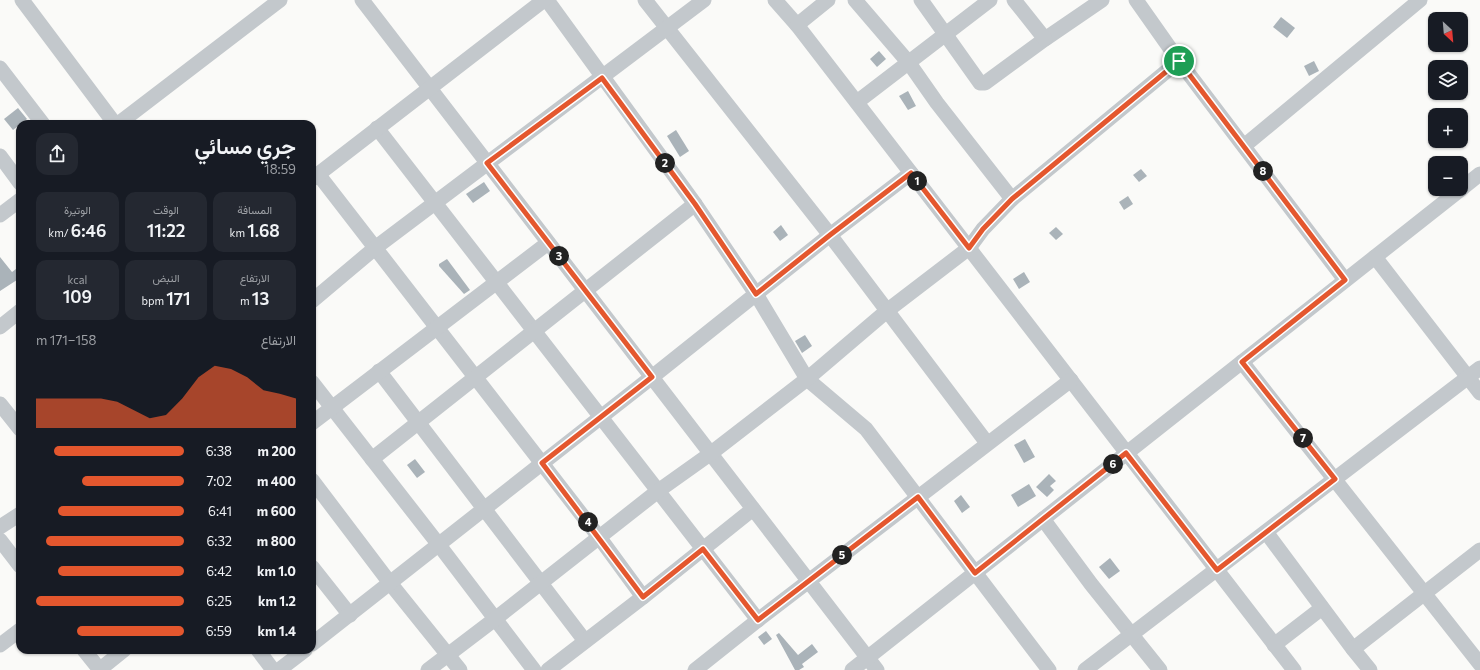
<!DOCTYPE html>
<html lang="ar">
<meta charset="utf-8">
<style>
:root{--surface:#171b24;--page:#242831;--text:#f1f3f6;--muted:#9ea1a6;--accent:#e4572e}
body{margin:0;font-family:Commissioner,Vazirmatn,sans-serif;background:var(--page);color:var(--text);direction:rtl;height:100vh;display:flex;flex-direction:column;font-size:15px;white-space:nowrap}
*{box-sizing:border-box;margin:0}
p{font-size:13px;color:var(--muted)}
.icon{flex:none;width:22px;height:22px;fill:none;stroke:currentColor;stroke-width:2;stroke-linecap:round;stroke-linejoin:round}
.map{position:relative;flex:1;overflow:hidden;direction:ltr}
.panel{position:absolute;left:16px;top:120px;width:300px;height:534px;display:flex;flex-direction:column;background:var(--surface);border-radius:12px;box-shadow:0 1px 3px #0004;direction:rtl}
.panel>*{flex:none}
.needle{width:26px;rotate:154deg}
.tools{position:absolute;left:1428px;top:12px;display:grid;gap:8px}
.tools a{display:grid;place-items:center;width:40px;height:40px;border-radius:8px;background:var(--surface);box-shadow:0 1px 3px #0004;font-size:20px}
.pin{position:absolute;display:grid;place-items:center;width:34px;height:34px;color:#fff;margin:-17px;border:2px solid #fff;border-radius:50%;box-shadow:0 1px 4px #0007}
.km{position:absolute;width:20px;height:20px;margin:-10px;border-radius:50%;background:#222;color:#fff;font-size:11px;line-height:20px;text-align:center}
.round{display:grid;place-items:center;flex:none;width:42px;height:42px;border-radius:12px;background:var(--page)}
.head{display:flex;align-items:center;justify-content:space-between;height:68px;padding:0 20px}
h1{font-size:22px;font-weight:600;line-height:30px}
.figures{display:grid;grid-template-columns:repeat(3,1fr);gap:6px;height:68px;padding:4px 20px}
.figures div{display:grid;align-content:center;border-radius:10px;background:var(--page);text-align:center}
.figures b{font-size:17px;font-weight:600}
.figures small{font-size:11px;font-weight:400}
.figures p{font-size:11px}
.chart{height:112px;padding:8px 20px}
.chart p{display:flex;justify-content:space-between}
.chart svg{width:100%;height:72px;margin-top:4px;fill:var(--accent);opacity:.7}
ul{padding:0 20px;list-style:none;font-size:13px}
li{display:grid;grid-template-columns:64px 48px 1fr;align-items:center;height:30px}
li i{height:10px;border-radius:5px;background:var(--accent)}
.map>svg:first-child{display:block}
</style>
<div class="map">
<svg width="1480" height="670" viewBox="0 0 1480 670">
<rect width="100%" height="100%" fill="#fafaf8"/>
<g fill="#aab3b9">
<polygon points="1281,17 1295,28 1287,38 1273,27"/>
<polygon points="879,51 886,59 877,67 870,59"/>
<polygon points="1314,61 1319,71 1309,76 1304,66"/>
<polygon points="908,91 916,106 908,110 899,96"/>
<polygon points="18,108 27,119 13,130 4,119"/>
<polygon points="676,130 689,151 680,157 667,136"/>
<polygon points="1141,169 1147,176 1139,182 1133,175"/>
<polygon points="484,182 490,191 473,203 466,194"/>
<polygon points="1128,196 1133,204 1124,210 1119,202"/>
<polygon points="781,225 788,235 780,241 773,232"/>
<polygon points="1056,227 1063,234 1056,240 1049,233"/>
<polygon points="0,257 12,272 20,266 20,278 0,291"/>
<polygon points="447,259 470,290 464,294 439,266 439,264"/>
<polygon points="1024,272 1030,282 1019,289 1013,279"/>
<polygon points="805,335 812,346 802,353 795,341"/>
<polygon points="1025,439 1035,457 1024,463 1014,445"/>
<polygon points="415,459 425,472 417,478 407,465"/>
<polygon points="1049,474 1056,481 1050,486 1054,490 1047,497 1036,487"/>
<polygon points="1029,484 1036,496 1018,507 1011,495"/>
<polygon points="961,495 970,507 962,513 954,501"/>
<polygon points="1110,558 1120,571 1109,579 1099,567"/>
<polygon points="766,631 772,639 764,645 758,637"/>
<polygon points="779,633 798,655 812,644 818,652 802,664 804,667 799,670 795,670 776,635"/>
</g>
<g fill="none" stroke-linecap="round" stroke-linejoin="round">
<g stroke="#c3c8cc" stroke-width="15">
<polyline points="22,0 115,124"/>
<polyline points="362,0 877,670"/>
<polyline points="547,0 695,204 756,294 807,379 866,429 1049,670"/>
<polyline points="645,0 830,235 987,443"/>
<polyline points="775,0 797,25 1294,670"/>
<polyline points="855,0 909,63 937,103 1012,199"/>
<polyline points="921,0 980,83 985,83 1045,39 1102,0"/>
<polyline points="1014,0 1045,39"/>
<polyline points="1136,0 1179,61 1345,280"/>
<polyline points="797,25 828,0"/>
<polyline points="0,68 43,124"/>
<polyline points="857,102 990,0"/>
<polyline points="118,124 280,0"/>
<polyline points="377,128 758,620"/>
<polyline points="1244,146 1420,0"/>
<polyline points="0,156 20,183"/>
<polyline points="318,174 599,537 643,597"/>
<polyline points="312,179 544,0"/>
<polyline points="1461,189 1480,174"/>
<polyline points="0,215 20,200"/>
<polyline points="1375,257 1480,393"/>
<polyline points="312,301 375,248 704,0"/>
<polyline points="0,327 20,311"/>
<polyline points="1242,362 1480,664"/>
<polyline points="379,371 585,641"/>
<polyline points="312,382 439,545 534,670"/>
<polyline points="0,404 20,429"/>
<polyline points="312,423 548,243"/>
<polyline points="372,459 695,204"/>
<polyline points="312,480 390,583 460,670"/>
<polyline points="1043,519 1091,584 1160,670"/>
<polyline points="0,527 20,514"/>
<polyline points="1266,532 1353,649 1370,670"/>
<polyline points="0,540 20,566"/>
<polyline points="312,567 350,615"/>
<polyline points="312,644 652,377 830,235 911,173"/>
<polyline points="0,645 20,630"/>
<polyline points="1274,645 1322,608"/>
<polyline points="1353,649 1480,550"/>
<polyline points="84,650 100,670"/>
<polyline points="258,650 273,670"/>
<polyline points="99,670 124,650"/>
<polyline points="279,670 305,650"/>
<polyline points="428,670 495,619 658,491 710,454 807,379 888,310 969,248 983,229 1012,199 1179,61"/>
<polyline points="548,670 643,597 753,509"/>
<polyline points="695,670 758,620 1071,380"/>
<polyline points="852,670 1461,189"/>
<polyline points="1085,670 1480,368"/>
</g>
</g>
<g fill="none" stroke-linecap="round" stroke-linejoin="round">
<g stroke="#fff" stroke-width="8">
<polygon id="route" points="1179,61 1345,280 1242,362 1335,479 1217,570 1126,453 975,573 918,497 758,620 703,549 643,597 542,463 652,377 487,163 602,78 695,204 756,294 830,235 911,173 969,248 983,229 1012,199"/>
</g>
<use href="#route" stroke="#e4572e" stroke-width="5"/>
</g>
</svg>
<div class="tools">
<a><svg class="needle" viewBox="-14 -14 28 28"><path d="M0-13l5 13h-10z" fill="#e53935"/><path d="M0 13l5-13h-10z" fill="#9ea1a6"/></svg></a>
<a><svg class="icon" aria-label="layers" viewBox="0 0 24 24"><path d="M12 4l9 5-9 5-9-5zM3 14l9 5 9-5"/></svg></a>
<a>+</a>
<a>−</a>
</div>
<div class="pin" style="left:1179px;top:61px;background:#1e9e55"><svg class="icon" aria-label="arrive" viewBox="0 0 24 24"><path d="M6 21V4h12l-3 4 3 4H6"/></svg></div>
<b class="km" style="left:917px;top:181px">1</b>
<b class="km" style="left:665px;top:163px">2</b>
<b class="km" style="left:559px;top:256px">3</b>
<b class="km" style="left:588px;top:522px">4</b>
<b class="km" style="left:842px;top:555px">5</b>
<b class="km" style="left:1113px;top:464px">6</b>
<b class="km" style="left:1303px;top:438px">7</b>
<b class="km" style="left:1263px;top:171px">8</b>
<section class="panel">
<div class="head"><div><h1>جري مسائي</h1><p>18:59</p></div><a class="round"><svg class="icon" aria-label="share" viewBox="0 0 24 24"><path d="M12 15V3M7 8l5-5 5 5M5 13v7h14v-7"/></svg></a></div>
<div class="figures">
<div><p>المسافة</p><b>1.68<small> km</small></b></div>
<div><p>الوقت</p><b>11:22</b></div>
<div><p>الوتيرة</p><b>6:46<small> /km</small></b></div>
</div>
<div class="figures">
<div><p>الارتفاع</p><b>13<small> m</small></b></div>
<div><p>النبض</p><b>171<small> bpm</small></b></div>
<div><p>kcal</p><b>109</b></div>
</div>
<div class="chart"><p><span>الارتفاع</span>158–171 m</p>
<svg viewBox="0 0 160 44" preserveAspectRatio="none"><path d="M0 44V26L10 26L20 26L30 26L40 26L50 28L60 33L70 38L80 36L90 26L100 13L110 6L120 8L130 13L140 21L150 23L160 26V44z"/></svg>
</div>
<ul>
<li><b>200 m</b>6:38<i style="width:88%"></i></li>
<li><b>400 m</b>7:02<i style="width:69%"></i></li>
<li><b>600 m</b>6:41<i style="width:85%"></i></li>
<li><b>800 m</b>6:32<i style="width:93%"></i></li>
<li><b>1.0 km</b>6:42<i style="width:85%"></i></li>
<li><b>1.2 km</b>6:25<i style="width:100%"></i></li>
<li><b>1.4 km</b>6:59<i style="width:72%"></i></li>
</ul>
</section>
</div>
